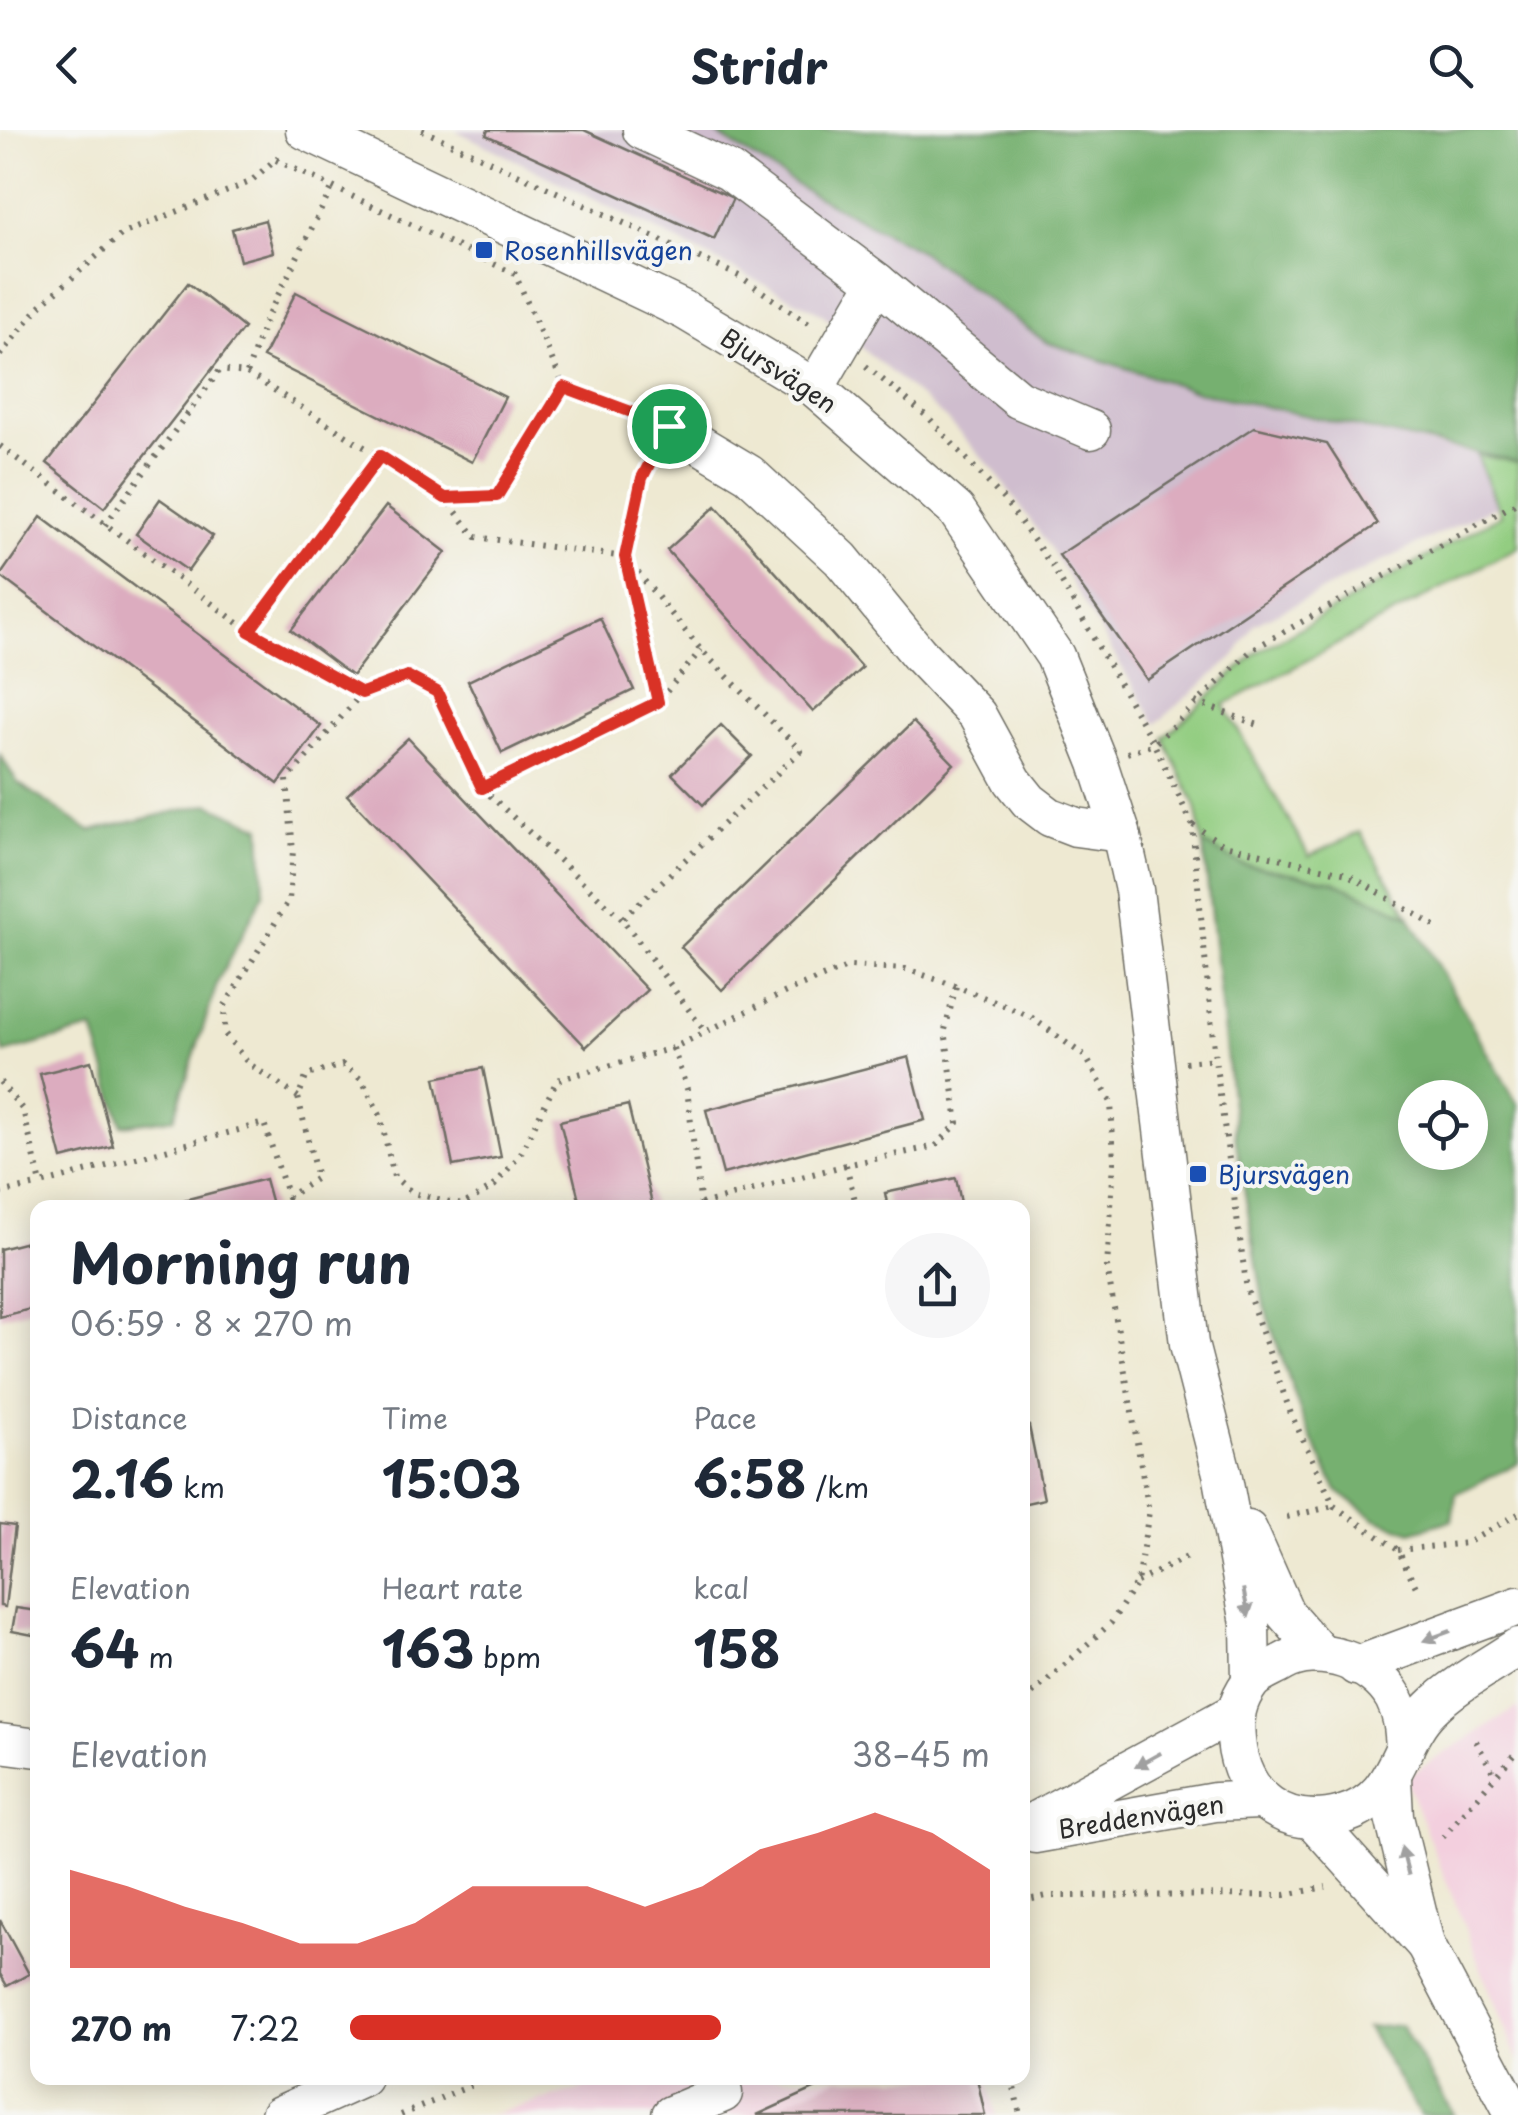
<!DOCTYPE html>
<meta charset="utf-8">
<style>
:root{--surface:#fff;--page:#f6f6f7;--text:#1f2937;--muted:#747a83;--accent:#d93025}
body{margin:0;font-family:"Playpen Sans",sans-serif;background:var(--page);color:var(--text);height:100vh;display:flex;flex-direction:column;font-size:38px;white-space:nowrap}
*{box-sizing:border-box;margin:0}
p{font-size:32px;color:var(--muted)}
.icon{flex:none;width:55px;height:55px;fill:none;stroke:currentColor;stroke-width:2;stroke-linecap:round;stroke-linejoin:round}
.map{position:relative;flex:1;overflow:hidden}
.side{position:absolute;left:30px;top:1070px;width:1000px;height:885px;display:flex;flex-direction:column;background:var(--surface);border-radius:20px;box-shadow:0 5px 25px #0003}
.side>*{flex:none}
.tools{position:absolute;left:1398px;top:950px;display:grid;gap:20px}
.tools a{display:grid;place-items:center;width:90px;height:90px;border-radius:50%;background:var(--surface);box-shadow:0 5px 25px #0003;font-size:50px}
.pin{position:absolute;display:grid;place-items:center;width:85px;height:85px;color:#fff;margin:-42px;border:5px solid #fff;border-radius:50%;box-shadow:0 2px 10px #0007}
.round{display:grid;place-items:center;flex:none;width:105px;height:105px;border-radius:52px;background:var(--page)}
.head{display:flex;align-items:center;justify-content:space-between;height:170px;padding:0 40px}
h1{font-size:55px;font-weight:700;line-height:75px}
.metrics{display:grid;grid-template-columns:repeat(3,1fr);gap:15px;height:170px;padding:10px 40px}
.metrics div{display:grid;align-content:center}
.metrics b{font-size:50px;font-weight:700}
.metrics small{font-size:28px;font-weight:400}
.metrics p{font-size:28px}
.chart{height:280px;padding:20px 40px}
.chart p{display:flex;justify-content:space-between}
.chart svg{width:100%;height:180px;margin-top:10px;fill:var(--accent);opacity:.7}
ul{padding:0 40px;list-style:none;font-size:32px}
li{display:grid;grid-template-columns:160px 120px 1fr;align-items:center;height:75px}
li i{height:25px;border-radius:12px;background:var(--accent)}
header{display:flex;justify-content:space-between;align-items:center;height:130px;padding:0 40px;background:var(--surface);font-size:45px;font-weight:700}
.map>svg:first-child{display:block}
</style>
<header><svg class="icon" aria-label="back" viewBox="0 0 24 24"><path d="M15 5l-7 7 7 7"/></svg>Stridr<svg class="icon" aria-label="search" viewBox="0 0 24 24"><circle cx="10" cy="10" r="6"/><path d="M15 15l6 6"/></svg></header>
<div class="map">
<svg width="1518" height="1985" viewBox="0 0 1518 1985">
<rect width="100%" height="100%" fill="#f6f6f2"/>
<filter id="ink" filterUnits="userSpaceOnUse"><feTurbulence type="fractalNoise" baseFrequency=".01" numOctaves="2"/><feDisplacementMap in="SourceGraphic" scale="20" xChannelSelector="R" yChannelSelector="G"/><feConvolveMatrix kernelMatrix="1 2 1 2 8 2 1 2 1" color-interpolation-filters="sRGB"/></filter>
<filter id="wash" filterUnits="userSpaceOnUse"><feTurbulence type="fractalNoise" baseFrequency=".0048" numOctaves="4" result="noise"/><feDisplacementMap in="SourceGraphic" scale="40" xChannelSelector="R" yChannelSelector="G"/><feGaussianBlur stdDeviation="2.25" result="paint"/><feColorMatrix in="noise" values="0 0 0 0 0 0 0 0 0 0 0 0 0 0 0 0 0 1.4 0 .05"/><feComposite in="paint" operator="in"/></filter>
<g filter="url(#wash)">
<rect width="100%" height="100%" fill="#eee9d2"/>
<g fill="#f3cfde">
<polygon points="1518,1577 1518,1931 1405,1648"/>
<polygon points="622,1948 988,1948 996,1985 489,1985"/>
</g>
<polygon fill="#cfbdce" points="455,0 710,0 803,59 1199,262 1477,325 1498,375 1254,494 1234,527 1156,594 1051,419 994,340 947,290 821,183"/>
<polygon fill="#93cd81" stroke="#5f7c56" stroke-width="2.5" points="1477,325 1518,332 1518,417 1224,575 1309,726 1360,702 1409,785 1333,751 1241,734 1203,714 1196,677 1164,608 1256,523 1501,385"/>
<g fill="#76b06f" stroke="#506e4d" stroke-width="2.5" fill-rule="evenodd">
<polygon points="710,0 1518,0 1518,332 1199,262 1046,212 920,121 803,59"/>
<polygon points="0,625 18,653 90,701 209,674 261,697 264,763 218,851 174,988 122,995 93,899 4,923 0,907"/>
<path d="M1203,714l38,20 92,17 76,35 109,189v358l-62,31 -4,26 -41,12 -35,-13 -39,-28 -33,-68 -40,-117 -28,-165zM1415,968h55v54h-55z"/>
<polygon points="1401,1895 1454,1985 1420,1985 1367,1898"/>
</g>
<g id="blocks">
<g fill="#dcacbf">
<polygon points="488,0 584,0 733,68 714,109 486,5"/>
<polygon points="265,90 273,122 240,131 232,99"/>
<polygon points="188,153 244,198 104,378 47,333"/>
<polygon points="296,162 505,267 472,332 263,227"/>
<polygon points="1254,297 1327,314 1378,394 1147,550 1059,425"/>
<polygon points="160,369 213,406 188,441 136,404"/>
<polygon points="386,376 446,422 352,546 291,500"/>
<polygon points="716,376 862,538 813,582 667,420"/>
<polygon points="41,387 321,596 278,654 0,446"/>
<polygon points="600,488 634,560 502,623 468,551"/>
<polygon points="913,592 954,634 722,860 681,817"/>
<polygon points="721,595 752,626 703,675 672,644"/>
<polygon points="408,608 647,860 586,917 347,665"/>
<polygon points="909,927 925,990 723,1044 706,980"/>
<polygon points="91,931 113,1016 62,1029 40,944"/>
<polygon points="483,938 501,1027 453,1036 435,948"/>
<polygon points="628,975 653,1078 581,1078 560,991"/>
<polygon points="956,1048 962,1078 888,1078 885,1063"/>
<polygon points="265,1049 273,1078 161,1078 161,1076"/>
<polygon points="38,1109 38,1177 0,1187 0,1119"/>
<polygon points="1029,1296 1044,1369 1022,1374 1022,1297"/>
<polygon points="0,1394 15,1396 5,1477 0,1476"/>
<polygon points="16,1478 38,1481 38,1506 12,1501"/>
<polygon points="0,1790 29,1844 7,1856 0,1844"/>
<polygon points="838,1948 977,1948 985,1985 757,1985"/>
</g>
</g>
</g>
<g filter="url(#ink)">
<use href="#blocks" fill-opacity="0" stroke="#6f6e65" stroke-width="2.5"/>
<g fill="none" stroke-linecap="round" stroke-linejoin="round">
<g stroke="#6f6e65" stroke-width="41">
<g id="minor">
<polyline points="305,0 684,180 815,258 956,380 1055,526 1098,633 1121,703 1134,760 1189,1214 1222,1343 1250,1493 1251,1550"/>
<polyline points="642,0 729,41 877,152 815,258"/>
<polyline points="877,152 1018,269 1091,300"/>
<polyline points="669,296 749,344 841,429 918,523 977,585 1013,651 1029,671 1050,687 1076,697 1121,703"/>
<polyline points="1248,1400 1285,1483 1320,1523"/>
<polyline points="1356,1536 1518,1476"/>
<polyline points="0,1613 38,1618"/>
<path d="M1405,1619c-1,-19 -2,-34 -11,-51 -20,-36 -77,-56 -112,-35 -10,6 -25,11 -32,20 -14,19 -16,35 -14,57 5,56 48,91 106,75 58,-16 53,-72 89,-107 24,-24 59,-42 87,-61"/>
<polyline points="1392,1648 1394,1687 1425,1814 1515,1985"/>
<polyline points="1312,1689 1423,1812"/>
<polyline points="1022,1698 1234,1583"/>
<polyline points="1035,1704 1215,1672 1259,1670"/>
<polyline points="280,1985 362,1948"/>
<polyline points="671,1985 723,1963"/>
</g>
</g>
<g stroke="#6f6e65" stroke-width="6" stroke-dasharray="2.5 8" stroke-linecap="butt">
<polyline points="422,0 741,147 812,196"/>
<polyline points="276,30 515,144 564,257 638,285"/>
<polyline points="0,225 39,177 122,104 250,52 278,27"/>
<polyline points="866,236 929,288 1006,372 1053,437 1154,614 1192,694 1215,929 1247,1160 1291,1284 1334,1376 1398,1420 1418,1461"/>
<polyline points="247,243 265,191 332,58"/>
<polyline points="0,316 249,501 362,563"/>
<polyline points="653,326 641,348 625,427 701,520 801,621 622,789 706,903"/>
<polyline points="445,368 497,366 564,257"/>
<polyline points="105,395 220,240 247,243 445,368 476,407 625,427 657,571"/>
<polyline points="249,501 380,326"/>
<polyline points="1195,572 1264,597"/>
<polyline points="1127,623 1154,614 1253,519 1518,372"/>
<polyline points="482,658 622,789"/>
<polyline points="1193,695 1224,715 1347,744 1435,796"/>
<polyline points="673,918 687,959 701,1078"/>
<polyline points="1185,932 1215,929"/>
<polyline points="0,952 23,980 41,1054 264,993 288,1067 317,1048 298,967 307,945 343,935 362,950 380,985 394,1047 413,1063 462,1075 494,1056 520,1025 557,950 673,918 786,862 849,836 906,839 956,856 1031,887 1086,927 1111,972 1114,1032 1107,1137 1149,1382 1137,1452 1111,1493 1022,1573"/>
<polyline points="298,967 248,933 225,904 224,877 289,770 293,721 287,650 362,563 407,547 437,562 482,658 658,572 701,520"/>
<polyline points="0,1063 41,1054"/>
<polyline points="701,1074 846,1035"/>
<polyline points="857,1078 846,1035 936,1016 958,993 945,900 956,856"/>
<polyline points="1287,1387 1334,1376"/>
<polyline points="1398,1420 1467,1413 1518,1384"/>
<polyline points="1137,1452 1193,1424"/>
<polyline points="1476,1611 1495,1646"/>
<polyline points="1443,1707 1518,1620"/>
<polyline points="1022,1771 1047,1766 1285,1765 1326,1757"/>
<polyline points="1012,1948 1020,1985"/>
<polyline points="401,1985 489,1948"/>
</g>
<use href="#minor" stroke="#fff" stroke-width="38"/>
</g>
<defs><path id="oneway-solid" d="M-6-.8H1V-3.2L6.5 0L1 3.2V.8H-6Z" transform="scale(2.5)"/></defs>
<g fill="#a0a0a0">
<use href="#oneway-solid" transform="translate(1246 1473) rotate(79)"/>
<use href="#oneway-solid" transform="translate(1437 1506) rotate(160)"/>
<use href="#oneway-solid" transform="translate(1148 1630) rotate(151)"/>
<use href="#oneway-solid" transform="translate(1405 1731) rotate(-104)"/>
</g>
</g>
<g fill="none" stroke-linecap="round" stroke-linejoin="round" filter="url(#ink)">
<g stroke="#fff" stroke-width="20">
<polygon id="route" points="564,257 669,296 642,348 625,427 658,572 482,658 437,562 407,546 362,563 249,501 380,326 445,368 497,366"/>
</g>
<use href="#route" stroke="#d93025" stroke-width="12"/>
</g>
<g fill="#1a4fb4" stroke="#f6f6f2" stroke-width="4">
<rect x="474" y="110" width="20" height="20" rx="5"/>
<rect x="1188" y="1034" width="20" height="20" rx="5"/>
</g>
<g text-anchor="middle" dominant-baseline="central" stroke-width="8" stroke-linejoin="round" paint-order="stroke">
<g font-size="25" fill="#164399" stroke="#f6f6f2" text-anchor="start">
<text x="504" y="120">Rosenhillsvägen</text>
<text x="1218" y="1044">Bjursvägen</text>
</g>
<g font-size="25" fill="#2b2b2b" stroke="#f6f6f2">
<text transform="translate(779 240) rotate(33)">Bjursvägen</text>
<text transform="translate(1141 1686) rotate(-9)">Breddenvägen</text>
</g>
</g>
</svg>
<div class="tools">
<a><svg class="icon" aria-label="locate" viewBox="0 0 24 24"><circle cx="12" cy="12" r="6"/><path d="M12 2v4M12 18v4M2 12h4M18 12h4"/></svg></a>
</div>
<div class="pin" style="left:669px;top:296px;background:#1e9e55"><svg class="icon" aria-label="arrive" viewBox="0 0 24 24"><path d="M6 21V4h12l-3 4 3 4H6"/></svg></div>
<section class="side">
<div class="head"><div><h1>Morning run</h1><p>06:59 · 8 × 270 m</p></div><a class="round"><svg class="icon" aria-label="share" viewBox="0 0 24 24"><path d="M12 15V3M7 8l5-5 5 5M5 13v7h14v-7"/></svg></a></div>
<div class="metrics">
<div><p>Distance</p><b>2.16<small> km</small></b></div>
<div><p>Time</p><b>15:03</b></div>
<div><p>Pace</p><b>6:58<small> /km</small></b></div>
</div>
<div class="metrics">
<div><p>Elevation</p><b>64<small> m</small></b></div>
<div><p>Heart rate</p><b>163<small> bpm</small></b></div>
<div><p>kcal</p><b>158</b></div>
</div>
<div class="chart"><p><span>Elevation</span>38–45 m</p>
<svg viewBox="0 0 160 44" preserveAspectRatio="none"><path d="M0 44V20L10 24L20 29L30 33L40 38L50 38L60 33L70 24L80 24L90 24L100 29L110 24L120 15L130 11L140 6L150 11L160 20V44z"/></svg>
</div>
<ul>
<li><b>270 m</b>7:22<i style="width:58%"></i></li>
</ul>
</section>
</div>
